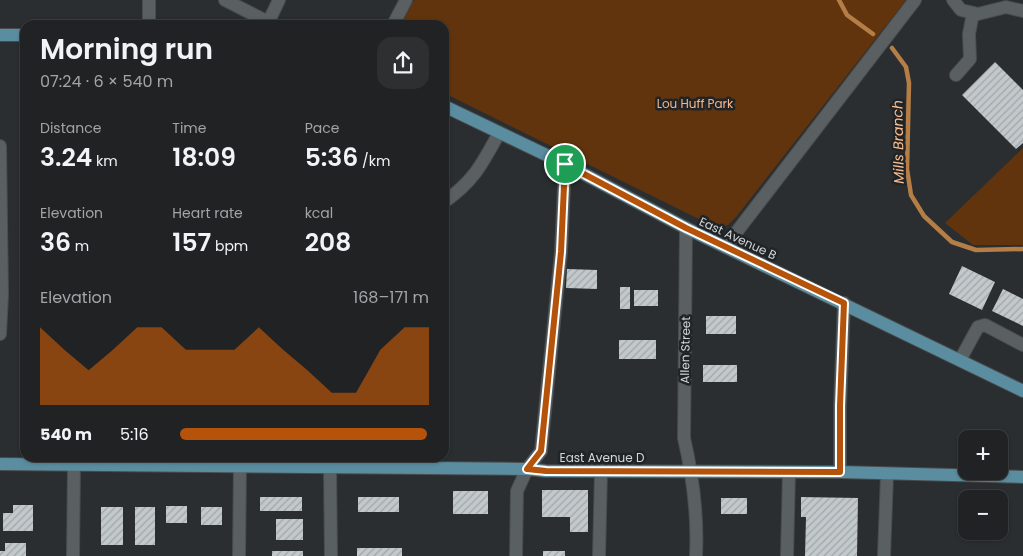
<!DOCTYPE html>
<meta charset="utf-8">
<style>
:root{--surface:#202224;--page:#2d2f31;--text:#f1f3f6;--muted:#a2a4a6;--line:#3d3f41;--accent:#b45309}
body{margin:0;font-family:Poppins,sans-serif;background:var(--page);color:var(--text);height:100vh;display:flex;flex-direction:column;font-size:19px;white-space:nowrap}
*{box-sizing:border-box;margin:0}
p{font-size:16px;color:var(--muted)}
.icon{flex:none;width:28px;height:28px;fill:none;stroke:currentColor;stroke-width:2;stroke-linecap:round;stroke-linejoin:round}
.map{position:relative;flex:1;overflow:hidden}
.details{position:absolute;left:20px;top:20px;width:429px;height:442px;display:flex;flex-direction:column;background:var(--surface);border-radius:15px;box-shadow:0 1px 4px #0004,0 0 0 1px var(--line)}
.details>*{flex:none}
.controls{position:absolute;left:958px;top:430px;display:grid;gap:10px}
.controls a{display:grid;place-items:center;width:50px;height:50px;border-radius:10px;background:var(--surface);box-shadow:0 1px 4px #0004,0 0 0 1px var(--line);font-size:25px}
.pin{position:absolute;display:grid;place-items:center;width:42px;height:42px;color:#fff;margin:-21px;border:2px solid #fff;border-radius:50%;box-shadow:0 1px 5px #0007}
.round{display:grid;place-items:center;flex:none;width:52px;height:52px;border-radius:15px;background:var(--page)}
.headline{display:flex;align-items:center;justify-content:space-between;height:85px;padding:0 20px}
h1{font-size:28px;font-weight:600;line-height:38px}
.stats{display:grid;grid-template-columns:repeat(3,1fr);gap:8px;height:85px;padding:5px 20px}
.stats div{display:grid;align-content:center}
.stats b{font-size:25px;font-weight:600}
.stats small{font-size:14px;font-weight:400}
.stats p{font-size:14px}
.chart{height:140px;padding:10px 20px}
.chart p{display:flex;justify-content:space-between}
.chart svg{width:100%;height:90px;margin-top:5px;fill:var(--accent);opacity:.7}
ul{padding:0 20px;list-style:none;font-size:16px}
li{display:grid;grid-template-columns:80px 60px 1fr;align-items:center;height:38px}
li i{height:12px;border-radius:6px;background:var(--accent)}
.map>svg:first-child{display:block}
</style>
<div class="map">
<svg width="1023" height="556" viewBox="0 0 1023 556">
<defs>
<pattern id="building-hatch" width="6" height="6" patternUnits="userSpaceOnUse" patternTransform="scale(1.25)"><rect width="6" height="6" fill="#c2c8cb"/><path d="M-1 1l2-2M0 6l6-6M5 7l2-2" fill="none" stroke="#a1a6a8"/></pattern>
</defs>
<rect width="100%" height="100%" fill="#2a2e30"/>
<g fill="#61340d">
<polygon points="414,0 906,0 736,217 728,225 717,228 444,93 444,25 401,25"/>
<polygon points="1023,148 1023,245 973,245 945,223"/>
</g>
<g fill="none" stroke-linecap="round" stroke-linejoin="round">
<g stroke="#b47e46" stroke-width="4.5">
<polyline points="839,0 847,15 873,34"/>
<polyline points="892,48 906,67 909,83 907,169 911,195 924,216 952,242 976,250 1023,249"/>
</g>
</g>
<g fill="url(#building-hatch)">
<polygon points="995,62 1023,90 1023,143 1016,149 962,95"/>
<polygon points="962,266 995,282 982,310 949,294"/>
<polygon points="567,269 597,270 597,289 566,288"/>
<rect x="620" y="287" width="10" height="22"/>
<polygon points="1003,289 1023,299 1023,326 992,311"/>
<rect x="634" y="290" width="24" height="16"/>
<rect x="706" y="316" width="30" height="18"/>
<rect x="619" y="340" width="37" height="19"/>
<rect x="703" y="365" width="34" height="17"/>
<polygon points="542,490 588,490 588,532 570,532 570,517 542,517"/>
<rect x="453" y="491" width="35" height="23"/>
<rect x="260" y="497" width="42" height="14"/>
<rect x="358" y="497" width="41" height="15"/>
<polygon points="801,497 858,498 857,556 805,556 806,517 801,517"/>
<rect x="721" y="498" width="26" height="16"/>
<polygon points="13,505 33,505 33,531 3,531 3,513 13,513"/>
<rect x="166" y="506" width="21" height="17"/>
<rect x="101" y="507" width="22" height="38"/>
<rect x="135" y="507" width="20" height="38"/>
<rect x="201" y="507" width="21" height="18"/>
<rect x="276" y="519" width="27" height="21"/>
<polygon points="5,543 26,543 26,556 0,556 0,551 5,551"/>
<rect x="357" y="548" width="45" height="8"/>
<rect x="272" y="551" width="31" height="5"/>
<rect x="543" y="551" width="22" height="5"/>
</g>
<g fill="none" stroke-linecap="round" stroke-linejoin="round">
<g stroke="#484c4d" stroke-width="14">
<g id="minor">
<polyline points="225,0 274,25"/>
<polyline points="953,0 961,10 978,14 1006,7 1023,11"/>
<polyline points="149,25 149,0"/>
<polyline points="267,25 279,0"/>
<polyline points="393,25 406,0"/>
<polyline points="956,75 970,59 969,34 973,13"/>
<polyline points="0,146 2,295 0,334"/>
<path d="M444,202c30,-21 38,-38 55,-69"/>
<path d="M686,228l-2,210c9,39 14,77 12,118"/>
<polyline points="725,247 915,0"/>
<polyline points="960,360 978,327 985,325 1023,345"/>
<polyline points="330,467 331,556"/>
<polyline points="840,472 840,406 844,303"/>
<polyline points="73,556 74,465"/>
<polyline points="239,556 240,466"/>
<polyline points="516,556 517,491 527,469 541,451 561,252 565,164"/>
<polyline points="599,556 601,471"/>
<polyline points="787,556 789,472"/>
<polyline points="884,556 887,475"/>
</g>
</g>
<g stroke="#484c4d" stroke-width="14">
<g id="major">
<polyline points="0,35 25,35"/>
<polyline points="444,106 565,164 686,228 1023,391"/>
<polyline points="0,464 527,469 546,471 840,472 1023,477"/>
</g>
</g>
<use href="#minor" stroke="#5a5f62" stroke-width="12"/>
<use href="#major" stroke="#5b8da0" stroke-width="12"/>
</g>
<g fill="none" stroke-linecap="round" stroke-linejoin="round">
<g stroke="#fff" stroke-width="10">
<polygon id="route" points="565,164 686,228 844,303 840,406 840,472 546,471 527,469 541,451 561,252"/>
</g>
<use href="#route" stroke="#b45309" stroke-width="6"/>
</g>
<g text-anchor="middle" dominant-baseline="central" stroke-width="5" stroke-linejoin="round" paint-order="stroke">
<g font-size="12" fill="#f5b587" stroke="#202426">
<text x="695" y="103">Lou Huff Park</text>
</g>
<g font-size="12" fill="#d3d6d7" stroke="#202426">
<text transform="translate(738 238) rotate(25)">East Avenue B</text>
<text transform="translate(685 350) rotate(-89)">Allen Street</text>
<text x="602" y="457">East Avenue D</text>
</g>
<g font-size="14" font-style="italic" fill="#fcbc8d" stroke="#202426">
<text transform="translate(898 142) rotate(-91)">Mills Branch</text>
</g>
</g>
</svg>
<div class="controls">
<a>+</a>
<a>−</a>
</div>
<div class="pin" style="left:565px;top:164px;background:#1e9e55"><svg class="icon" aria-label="arrive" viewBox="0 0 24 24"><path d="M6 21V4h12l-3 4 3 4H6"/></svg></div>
<section class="details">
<div class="headline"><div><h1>Morning run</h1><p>07:24 · 6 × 540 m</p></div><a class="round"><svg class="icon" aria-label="share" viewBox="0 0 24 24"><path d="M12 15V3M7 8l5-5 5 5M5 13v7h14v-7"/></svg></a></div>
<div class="stats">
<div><p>Distance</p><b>3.24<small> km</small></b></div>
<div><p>Time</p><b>18:09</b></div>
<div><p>Pace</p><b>5:36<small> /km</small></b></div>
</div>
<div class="stats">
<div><p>Elevation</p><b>36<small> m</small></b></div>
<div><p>Heart rate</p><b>157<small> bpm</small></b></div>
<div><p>kcal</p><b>208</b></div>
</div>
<div class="chart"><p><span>Elevation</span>168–171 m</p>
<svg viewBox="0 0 160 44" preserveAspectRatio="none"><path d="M0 44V6L10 17L20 27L30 17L40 6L50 6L60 17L70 17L80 17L90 6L100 17L110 27L120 38L130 38L140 17L150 6L160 6V44z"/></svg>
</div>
<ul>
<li><b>540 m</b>5:16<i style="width:99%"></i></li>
</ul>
</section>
</div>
